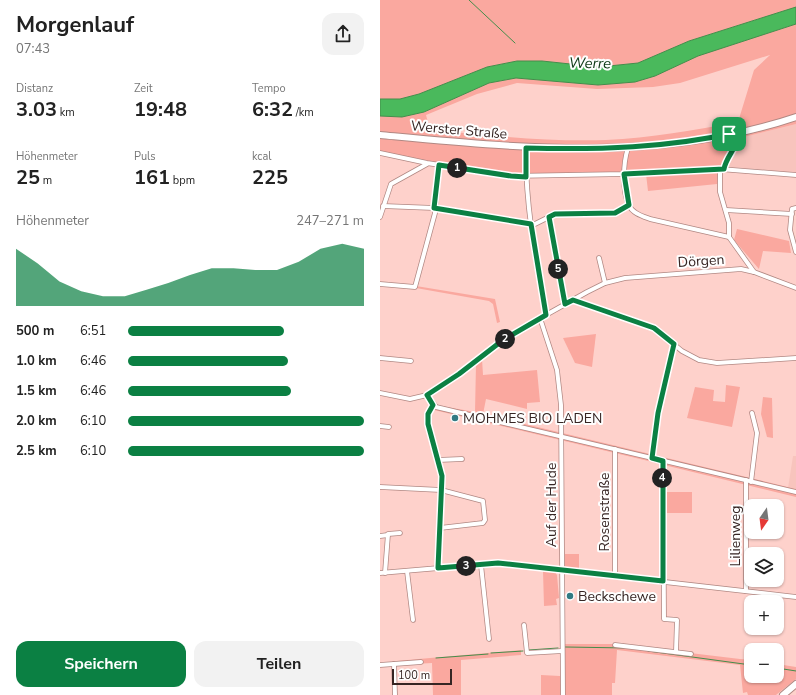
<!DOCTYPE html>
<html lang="de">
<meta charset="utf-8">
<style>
:root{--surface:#fff;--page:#f2f2f2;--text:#222;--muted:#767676;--accent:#0b8043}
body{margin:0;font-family:"Nunito Sans",sans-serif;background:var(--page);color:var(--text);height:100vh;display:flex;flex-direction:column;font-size:15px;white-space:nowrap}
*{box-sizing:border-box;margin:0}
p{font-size:13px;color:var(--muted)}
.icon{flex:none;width:22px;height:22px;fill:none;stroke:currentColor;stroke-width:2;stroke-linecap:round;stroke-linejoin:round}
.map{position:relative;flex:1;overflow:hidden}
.drawer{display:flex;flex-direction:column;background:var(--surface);width:380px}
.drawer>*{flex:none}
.needle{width:26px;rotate:194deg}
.tools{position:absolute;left:364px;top:499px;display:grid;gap:8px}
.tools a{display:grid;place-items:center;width:40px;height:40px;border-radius:8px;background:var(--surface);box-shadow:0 1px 3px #0004;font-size:20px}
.scale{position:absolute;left:12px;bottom:10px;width:60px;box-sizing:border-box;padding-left:4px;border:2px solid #362523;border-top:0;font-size:11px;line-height:14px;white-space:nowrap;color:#362523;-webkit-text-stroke:3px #fefefe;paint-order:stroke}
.pin{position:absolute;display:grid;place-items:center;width:34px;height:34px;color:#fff;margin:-17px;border-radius:8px;box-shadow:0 2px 6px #0006}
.km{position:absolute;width:20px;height:20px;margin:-10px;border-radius:50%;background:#222;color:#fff;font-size:11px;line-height:20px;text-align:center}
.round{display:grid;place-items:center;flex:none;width:42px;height:42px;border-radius:12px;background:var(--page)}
.headline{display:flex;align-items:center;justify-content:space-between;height:68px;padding:0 16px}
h1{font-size:22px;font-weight:700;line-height:30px}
.metrics{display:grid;grid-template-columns:repeat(3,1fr);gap:6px;height:68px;padding:4px 16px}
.metrics div{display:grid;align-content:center}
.metrics b{font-size:20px;font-weight:700}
.metrics small{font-size:11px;font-weight:400}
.metrics p{font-size:11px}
.chart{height:112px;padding:8px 16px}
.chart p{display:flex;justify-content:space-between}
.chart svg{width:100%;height:72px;margin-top:4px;fill:var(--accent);opacity:.7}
.primary-button{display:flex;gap:8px;margin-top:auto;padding:8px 16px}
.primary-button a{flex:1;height:46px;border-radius:12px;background:var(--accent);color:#fff;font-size:16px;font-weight:700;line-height:46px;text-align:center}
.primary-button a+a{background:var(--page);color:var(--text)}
ul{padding:0 16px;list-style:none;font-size:13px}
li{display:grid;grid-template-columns:64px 48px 1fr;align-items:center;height:30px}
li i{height:10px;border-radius:5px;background:var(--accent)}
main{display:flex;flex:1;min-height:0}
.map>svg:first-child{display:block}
</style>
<main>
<section class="drawer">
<div class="headline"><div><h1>Morgenlauf</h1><p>07:43</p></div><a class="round"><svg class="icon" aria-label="share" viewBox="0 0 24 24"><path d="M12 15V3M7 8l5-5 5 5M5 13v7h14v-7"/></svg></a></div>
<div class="metrics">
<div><p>Distanz</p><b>3.03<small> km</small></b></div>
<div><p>Zeit</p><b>19:48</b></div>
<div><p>Tempo</p><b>6:32<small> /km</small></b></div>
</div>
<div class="metrics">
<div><p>Höhenmeter</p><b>25<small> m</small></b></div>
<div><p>Puls</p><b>161<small> bpm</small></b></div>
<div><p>kcal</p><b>225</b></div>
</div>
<div class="chart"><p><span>Höhenmeter</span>247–271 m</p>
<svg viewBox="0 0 160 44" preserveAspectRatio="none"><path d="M0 44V9L10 18L20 29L30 35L40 38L50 38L60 34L70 30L80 25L90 21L100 21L110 22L120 22L130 17L140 9L150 6L160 9V44z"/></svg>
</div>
<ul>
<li><b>500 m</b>6:51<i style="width:66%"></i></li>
<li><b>1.0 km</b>6:46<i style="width:68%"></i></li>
<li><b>1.5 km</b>6:46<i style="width:69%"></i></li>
<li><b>2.0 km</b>6:10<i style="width:100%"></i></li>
<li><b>2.5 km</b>6:10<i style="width:100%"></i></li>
</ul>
<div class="primary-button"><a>Speichern</a><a>Teilen</a></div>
</section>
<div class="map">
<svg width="416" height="695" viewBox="0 0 416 695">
<rect width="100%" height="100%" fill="#fed1cb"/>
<g fill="#f8c4bd">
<polygon points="416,124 416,173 341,166 356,139"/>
<polygon points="413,456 416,456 416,489 408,488"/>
</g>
<g fill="#faa89f" fill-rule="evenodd">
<polygon points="0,0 416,0 416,7 309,41 258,63 219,67 162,61 137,61 107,67 39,94 20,99 0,99"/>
<path d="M416,24v100l-60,15 -15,27 -2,1 -2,17 -69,7 -2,-17 -135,2 -87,-14 -44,-10v-36l22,1 22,-5 65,-29 27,-5 82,7 37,-3 20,-6 43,-20zM390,55l-16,15 -16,52c-44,8 -87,16 -132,18 -59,2 -118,-5 -176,-10l-4,-15 51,-21 40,-11 80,6 56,-2 27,-4z"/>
<polygon points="357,229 409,241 411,253 383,251 379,269 354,240"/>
<polygon points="36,286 115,299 120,322 117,323 113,304 109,301 36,288"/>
<polygon points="216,334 212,367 195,363 183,338"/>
<polygon points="102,359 103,375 157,370 160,402 147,403 147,409 106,399 103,414 416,489 416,497 284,465 284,492 312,492 312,513 284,513 284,577 286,579 280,578 282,577 281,464 54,410 56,405 95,412 96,364"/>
<polygon points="346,385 360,387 352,427 307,418 315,387 334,390 333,401 345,402"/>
<polygon points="383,397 392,398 393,438 387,437 381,414"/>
<polygon points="185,554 199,554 199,570 185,567"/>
<polygon points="163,571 175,572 177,575 179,598 176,599 177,605 164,606"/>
<polygon points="185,644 235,644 360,659 371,660 371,676 397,676 397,664 416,667 416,679 396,695 368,695 367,692 363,693 360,665 237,650 235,683 232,683 232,695 161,695 161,675 180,676 180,645"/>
<polygon points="141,650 141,655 81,660 81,695 53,695 52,663 17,665 16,661"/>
</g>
<polygon fill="#4ab95c" stroke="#448d4b" points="416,7 416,24 318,56 275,76 255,82 218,85 136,78 109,83 44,112 22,117 0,116 0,99 20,99 39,94 107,67 137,61 162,61 219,67 258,63 309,41"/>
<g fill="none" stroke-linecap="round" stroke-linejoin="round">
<g stroke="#448d4b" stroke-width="1">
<polyline points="89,0 135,43"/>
<polyline points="185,647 247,648"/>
<polyline points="149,650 178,648"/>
<polyline points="268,651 371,665"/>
<polyline points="111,653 143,651"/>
<polyline points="56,658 108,654"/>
<polyline points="397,668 416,671"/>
</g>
<g stroke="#b18883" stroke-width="5.5">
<g id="street">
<path d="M146,148c-1,56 10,112 20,167"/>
<path d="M248,148c-5,15 -6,43 1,57 3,8 13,11 21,14l79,18"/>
<polyline points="0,153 47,163 131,176 244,174 340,169 416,175"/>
<polyline points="340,169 340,192 349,223 349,237 374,272"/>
<path d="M344,169c2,-13 16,-24 14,-37"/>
<polyline points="3,206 54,208 155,224 175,214 235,213 249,205"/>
<polyline points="346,210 412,214"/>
<polyline points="0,217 11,184 47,164"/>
<polyline points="169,217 185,304"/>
<polyline points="416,252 410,230 412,209 416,208"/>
<polyline points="219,258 225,283"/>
<polyline points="0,284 35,287 55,213 59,165"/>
<polyline points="193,299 274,328 302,351 319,360 337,363 416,358"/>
<polyline points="160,318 177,370 181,405 183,695"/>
<polyline points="0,358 31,361"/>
<polyline points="0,393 30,399 47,395 79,374 123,339 207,292 225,283 245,278 361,269 374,272 416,288"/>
<polyline points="47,395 56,407 416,492"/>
<polyline points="53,405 48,414 48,424 62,476 58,568"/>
<polyline points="0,426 9,427"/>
<polyline points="235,449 235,576"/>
<polyline points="272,458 278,413 294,344"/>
<polyline points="58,460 82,459"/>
<polyline points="283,461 284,619 297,620 296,652"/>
<polyline points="371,482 377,433 372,413"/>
<polyline points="0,487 61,490 103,501 105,520 103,523 60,528"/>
<polyline points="0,536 8,535"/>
<polyline points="101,565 109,639"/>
<polyline points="27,571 33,620"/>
<polyline points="0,573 118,563 416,597"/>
<polyline points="5,573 8,534 20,533"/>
<polyline points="366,591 366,480"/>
<polyline points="144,625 147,653 182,651"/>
<polyline points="235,645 311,654"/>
<polyline points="14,664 15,695"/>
<polyline points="0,665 41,662"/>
</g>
</g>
<g stroke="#b18883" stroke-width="8">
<g id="secondary">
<path d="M0,135c140,13 279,28 416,-18"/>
<polyline points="403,695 416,684"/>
</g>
</g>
<use href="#street" stroke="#fff" stroke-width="4"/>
<use href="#secondary" stroke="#fff" stroke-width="6"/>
</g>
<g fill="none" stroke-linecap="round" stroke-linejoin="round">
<g stroke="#fff" stroke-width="8">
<path id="route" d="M358,132c2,13 -12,24 -14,37l-100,5 5,31 -14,8 -60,1 -6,3 16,87 8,-4 81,28 20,16 -16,69 -6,45 11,3v120l-165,-18 -60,5 4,-92 -14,-52v-10l5,-9 -6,-10 32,-21 44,-34 43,-25 -15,-91 -97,-16 5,-43 72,11 15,1v-29c72,2 142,0 212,-16z"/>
</g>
<use href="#route" stroke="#0b8043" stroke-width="5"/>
</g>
<g fill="#327a83" stroke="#fefefe" stroke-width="1.5">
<circle cx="75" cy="418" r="4"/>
<circle cx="190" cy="596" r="4"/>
</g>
<g text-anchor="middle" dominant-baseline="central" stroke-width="4" stroke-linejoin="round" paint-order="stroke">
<g font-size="14" fill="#362523" stroke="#fefefe">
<text transform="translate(79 130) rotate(5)">Werster Straße</text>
<text transform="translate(321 261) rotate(-4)">Dörgen</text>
<text transform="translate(171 505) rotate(-90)">Auf der Hude</text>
<text transform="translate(224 512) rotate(-90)">Rosenstraße</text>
<text transform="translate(355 536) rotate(-90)">Lilienweg</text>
</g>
<g font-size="14" fill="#362523" stroke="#fefefe" text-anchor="start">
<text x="83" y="418">MOHMES BIO LADEN</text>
<text x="198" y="596">Beckschewe</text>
</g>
<g font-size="15" font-style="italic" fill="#0d3915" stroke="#fefefe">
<text transform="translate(210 63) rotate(1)">Werre</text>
</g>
</g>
</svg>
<div class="tools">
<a><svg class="needle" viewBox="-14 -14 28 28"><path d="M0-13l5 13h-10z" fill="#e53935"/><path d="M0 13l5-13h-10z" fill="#767676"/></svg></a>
<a><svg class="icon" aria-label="layers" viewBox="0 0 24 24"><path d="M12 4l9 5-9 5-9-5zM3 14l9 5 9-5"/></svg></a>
<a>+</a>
<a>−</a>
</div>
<div class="scale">100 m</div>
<div class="pin" style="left:349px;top:134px;background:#1e9e55"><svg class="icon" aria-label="arrive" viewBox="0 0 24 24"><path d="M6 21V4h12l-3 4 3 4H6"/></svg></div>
<b class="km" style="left:77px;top:168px">1</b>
<b class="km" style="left:125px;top:339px">2</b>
<b class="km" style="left:86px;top:566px">3</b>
<b class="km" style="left:282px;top:478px">4</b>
<b class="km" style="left:178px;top:269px">5</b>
</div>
</main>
